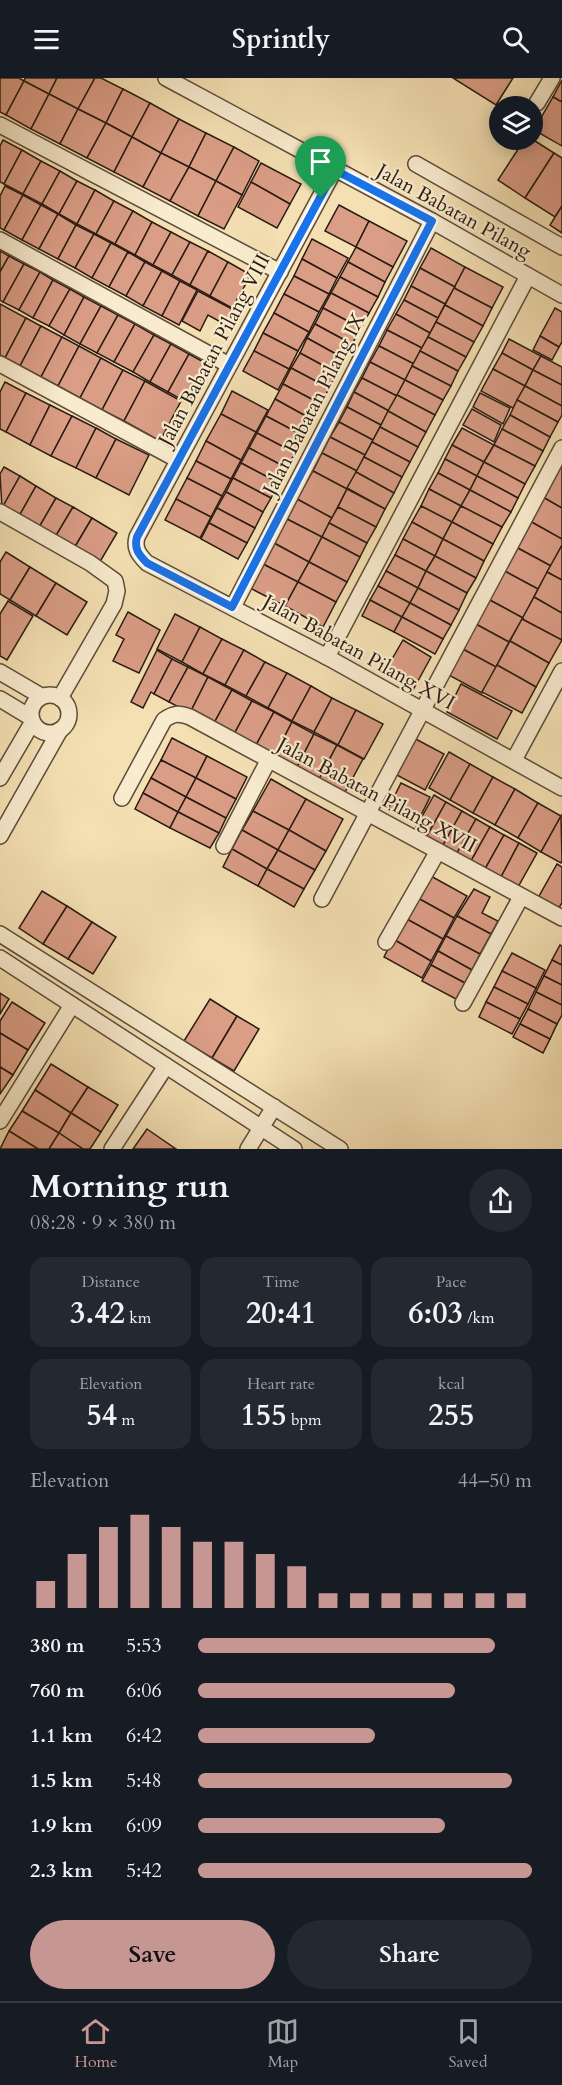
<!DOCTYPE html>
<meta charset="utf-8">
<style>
:root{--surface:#171b24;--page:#242831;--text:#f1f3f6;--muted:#9ea1a6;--line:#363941;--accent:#c59692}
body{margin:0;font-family:Cardo,serif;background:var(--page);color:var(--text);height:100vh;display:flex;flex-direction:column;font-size:22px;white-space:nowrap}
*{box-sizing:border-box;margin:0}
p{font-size:20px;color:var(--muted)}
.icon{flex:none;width:33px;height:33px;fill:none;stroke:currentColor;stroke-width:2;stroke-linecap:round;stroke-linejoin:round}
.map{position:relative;height:1071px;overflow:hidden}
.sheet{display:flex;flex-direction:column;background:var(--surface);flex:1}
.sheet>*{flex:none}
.tools{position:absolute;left:489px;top:18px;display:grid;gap:12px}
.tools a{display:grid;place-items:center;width:54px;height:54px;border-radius:50%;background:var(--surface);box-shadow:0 3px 15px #0003;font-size:30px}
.pin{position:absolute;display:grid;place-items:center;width:51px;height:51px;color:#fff;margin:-62px -26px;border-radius:50% 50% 50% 0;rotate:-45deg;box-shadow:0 0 6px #0007}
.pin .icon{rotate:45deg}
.round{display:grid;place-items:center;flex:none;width:63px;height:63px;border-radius:32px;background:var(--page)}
.headline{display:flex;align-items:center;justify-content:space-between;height:102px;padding:0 30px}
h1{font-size:33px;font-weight:600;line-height:45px}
.figures{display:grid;grid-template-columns:repeat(3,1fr);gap:9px;height:102px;padding:6px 30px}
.figures div{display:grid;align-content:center;border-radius:15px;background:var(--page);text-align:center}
.figures b{font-size:30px;font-weight:600}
.figures small{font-size:16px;font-weight:400}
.figures p{font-size:16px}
.chart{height:168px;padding:12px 30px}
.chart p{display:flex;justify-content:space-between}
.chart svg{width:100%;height:108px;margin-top:6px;stroke:var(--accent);stroke-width:6}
.button{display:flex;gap:12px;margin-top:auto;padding:12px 30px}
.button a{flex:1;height:69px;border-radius:36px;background:var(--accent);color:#111;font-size:24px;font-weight:600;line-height:69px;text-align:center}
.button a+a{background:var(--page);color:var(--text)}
ul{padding:0 30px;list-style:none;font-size:20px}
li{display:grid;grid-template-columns:96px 72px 1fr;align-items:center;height:45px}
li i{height:15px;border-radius:8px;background:var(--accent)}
header{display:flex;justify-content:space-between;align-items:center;height:78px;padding:0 30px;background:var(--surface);font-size:27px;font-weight:600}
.tab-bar{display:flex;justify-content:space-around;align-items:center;height:84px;border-top:2px solid var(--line);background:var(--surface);font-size:16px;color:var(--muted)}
.tab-bar a{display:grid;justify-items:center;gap:3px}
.tab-bar .active{color:var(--accent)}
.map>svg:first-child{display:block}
</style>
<header><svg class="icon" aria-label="menu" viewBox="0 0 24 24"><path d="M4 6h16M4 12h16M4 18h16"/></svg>Sprintly<svg class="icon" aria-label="search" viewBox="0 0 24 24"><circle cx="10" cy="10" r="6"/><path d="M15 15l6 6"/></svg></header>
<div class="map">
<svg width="562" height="1071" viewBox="0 0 562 1071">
<rect width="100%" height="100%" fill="#f4e0b3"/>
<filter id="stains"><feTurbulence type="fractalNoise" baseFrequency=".00333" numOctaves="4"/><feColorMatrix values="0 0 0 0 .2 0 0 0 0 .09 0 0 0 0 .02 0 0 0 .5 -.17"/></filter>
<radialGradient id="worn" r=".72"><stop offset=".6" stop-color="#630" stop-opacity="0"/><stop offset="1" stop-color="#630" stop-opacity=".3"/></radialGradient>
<g fill="#da9d86" stroke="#2a1b11" stroke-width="1.5">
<polygon points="0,0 19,0 24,3 6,37 0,34"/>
<polygon points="25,0 57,0 49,16 24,3"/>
<polygon points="57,0 95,0 78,31 49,16"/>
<polygon points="95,0 101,0 123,11 106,45 78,31"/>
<polygon points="453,0 513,0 496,27"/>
<polygon points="562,2 562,24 553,19"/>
<polygon points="24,3 49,16 31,51 6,37"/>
<polygon points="123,11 150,25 132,59 106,45"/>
<polygon points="49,16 78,31 60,66 31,51"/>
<polygon points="553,19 562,24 562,68 534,52"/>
<polygon points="150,25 179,41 161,75 132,59"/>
<polygon points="78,31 106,45 87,80 60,66"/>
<polygon points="179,41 206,55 189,89 161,75"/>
<polygon points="106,45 132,59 114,94 87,80"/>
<polygon points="206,55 234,69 216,103 189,89"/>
<polygon points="132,59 161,75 143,109 114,94"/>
<polygon points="532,61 554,75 525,120 498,102 524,62"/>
<polygon points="3,62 22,72 4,106 0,104 0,68"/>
<polygon points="234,69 259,83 242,117 216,103"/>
<polygon points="22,72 41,83 23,116 4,106"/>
<polygon points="161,75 189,89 170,123 143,109"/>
<polygon points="554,75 562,80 562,128 555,139 525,120"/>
<polygon points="41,83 60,93 42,126 23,116"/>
<polygon points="261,85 301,106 290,126 251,104"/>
<polygon points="189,89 216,103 198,138 170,123"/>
<polygon points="60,93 77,103 59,136 42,126"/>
<polygon points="77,103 95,112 77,146 59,136"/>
<polygon points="216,103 242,117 224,151 198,138"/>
<polygon points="251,104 290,126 277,150 238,129"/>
<polygon points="5,108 23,117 4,152 0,150 0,118"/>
<polygon points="95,112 114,123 96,156 77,146"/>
<polygon points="23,117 41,127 22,162 4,152"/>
<polygon points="114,123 133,133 115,166 96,156"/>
<polygon points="41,127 58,136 39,171 22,162"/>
<polygon points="339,127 369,143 356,169 325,153"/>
<polygon points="562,128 562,155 550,147"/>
<polygon points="133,133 152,144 135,177 115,166"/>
<polygon points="58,136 76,147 58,181 39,171"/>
<polygon points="369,143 407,163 393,189 356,169"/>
<polygon points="152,144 171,154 153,187 135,177"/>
<polygon points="76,147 94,156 75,190 58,181"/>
<polygon points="171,154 190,164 172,197 153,187"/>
<polygon points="94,156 111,165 92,200 75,190"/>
<polygon points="312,161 348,180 337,200 302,181"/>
<polygon points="190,164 208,173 190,207 172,197"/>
<polygon points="111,165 128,174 109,209 92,200"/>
<polygon points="356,169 393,189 385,204 348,184"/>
<polygon points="431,170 465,189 455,209 420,190"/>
<polygon points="0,173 9,178 0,194"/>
<polygon points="208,173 228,184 210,218 190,207"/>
<polygon points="128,174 145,184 126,218 109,209"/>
<polygon points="9,178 24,186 3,224 0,222 0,194"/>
<polygon points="302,181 337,200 329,216 294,198"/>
<polygon points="145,184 162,193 143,228 126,218"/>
<polygon points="228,184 251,197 232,230 210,218"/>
<polygon points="348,184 385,204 378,219 340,199"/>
<polygon points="24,186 40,194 19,232 3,224"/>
<polygon points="465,189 503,209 492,230 454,210"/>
<polygon points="420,190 455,209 445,226 411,208"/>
<polygon points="162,193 180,203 162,238 143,228"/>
<polygon points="40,194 53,202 33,240 19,232"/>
<polygon points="294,198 329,216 319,234 284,216"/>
<polygon points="340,199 378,219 369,235 331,215"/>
<polygon points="53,202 70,211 49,248 33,240"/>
<polygon points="180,203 197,212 179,247 162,238"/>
<polygon points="411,208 445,226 438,240 404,222"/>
<polygon points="454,210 492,230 483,248 445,227"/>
<polygon points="70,211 84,219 64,257 49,248"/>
<polygon points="198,213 234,232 226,247 208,237 200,253 182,243"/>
<polygon points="331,215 369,235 361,250 323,230"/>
<polygon points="284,216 319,234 309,254 274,235"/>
<polygon points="84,219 101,228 80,266 64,257"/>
<polygon points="404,222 438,240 430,255 396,236"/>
<polygon points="0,226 26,240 5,280 0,277"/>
<polygon points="445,227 483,248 474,264 436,244"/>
<polygon points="101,228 118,237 97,275 80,266"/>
<polygon points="323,230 361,250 352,266 315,246"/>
<polygon points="555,230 562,234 562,264 559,269 540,258"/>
<polygon points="274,235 309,254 298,273 263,255"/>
<polygon points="396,236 430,255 422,270 387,252"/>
<polygon points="118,237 135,246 114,284 97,275"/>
<polygon points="26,240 41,248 20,288 5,280"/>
<polygon points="436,244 474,264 466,279 428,259"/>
<polygon points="135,246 154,257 133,294 114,284"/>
<polygon points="315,246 352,266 345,281 307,260"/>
<polygon points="41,248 62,259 41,299 20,288"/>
<polygon points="387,252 422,270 414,286 379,268"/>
<polygon points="263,255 298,273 289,291 254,273"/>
<polygon points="154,257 171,266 150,304 133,294"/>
<polygon points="540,258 559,269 552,282 533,272"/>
<polygon points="62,259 79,268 58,308 41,299"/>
<polygon points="428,259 466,279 458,293 420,273"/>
<polygon points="307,260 345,281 337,295 300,275"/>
<polygon points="509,261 541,278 533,292 502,275"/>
<polygon points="171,266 189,276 168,314 150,304"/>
<polygon points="79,268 101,280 80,320 58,308"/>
<polygon points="379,268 414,286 405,302 370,284"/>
<polygon points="254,273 289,291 278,312 243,293"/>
<polygon points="420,273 458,293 451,308 412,288"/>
<polygon points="300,275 337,295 329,310 291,290"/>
<polygon points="502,275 533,292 525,308 493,291"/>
<polygon points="189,276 209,287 188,325 168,314"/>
<polygon points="541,278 562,289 562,307 533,292"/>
<polygon points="101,280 123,292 102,332 80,320"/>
<polygon points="370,284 405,302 397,318 362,300"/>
<polygon points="412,288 451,308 443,322 405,302"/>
<polygon points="291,290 329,310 321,326 283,306"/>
<polygon points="493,291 525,308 513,330 481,313"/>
<polygon points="123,292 145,303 124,343 102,332"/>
<polygon points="533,292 562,307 562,328 525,308"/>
<polygon points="362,300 397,318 389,333 354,314"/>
<polygon points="405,302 443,322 435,337 397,317"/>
<polygon points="145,303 181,323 160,363 124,343"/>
<polygon points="5,304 26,315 6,354 0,351 0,314"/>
<polygon points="283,306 321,326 313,342 275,321"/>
<polygon points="525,308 562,328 562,337 558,344 517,322"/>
<polygon points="232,313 268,332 256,354 221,336"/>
<polygon points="354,314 389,333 381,347 347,329"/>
<polygon points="26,315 50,327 30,367 6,354"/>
<polygon points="480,315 510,330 503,346 473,329"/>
<polygon points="397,317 435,337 426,354 388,333"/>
<polygon points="275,321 313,342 304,358 266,338"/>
<polygon points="517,322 558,344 550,359 510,337"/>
<polygon points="50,327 72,338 51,378 30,367"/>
<polygon points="347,329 381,347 373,362 339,344"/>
<polygon points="472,331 501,347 494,364 463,347"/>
<polygon points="388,333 426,354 418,369 380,349"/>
<polygon points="221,336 256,354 241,382 206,363"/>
<polygon points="510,337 550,359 543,373 502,351"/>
<polygon points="72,338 96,350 76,390 51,378"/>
<polygon points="266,338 304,358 295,375 257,355"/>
<polygon points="339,344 373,362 365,377 330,359"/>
<polygon points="380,349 418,369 410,384 372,364"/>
<polygon points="96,350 116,361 96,400 76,390"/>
<polygon points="462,350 494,367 484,384 452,367"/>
<polygon points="502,351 543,373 535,388 494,367"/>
<polygon points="257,355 295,375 287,390 249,370"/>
<polygon points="330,359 365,377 357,393 322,375"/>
<polygon points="116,361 149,377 129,417 96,400"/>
<polygon points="206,363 241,382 231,401 196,383"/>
<polygon points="372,364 410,384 402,399 364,379"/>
<polygon points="452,367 484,384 477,398 445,381"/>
<polygon points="494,367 535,388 525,406 484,384"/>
<polygon points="249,370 287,390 279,405 241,385"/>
<polygon points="322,375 357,393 347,411 313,393"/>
<polygon points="364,379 402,399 394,415 356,394"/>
<polygon points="445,381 477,398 470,412 438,395"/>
<polygon points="196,383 231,401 222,418 187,400"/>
<polygon points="484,384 525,406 518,420 477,398"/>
<polygon points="241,385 279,405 271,420 233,400"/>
<polygon points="558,386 562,388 562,430 541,418"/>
<polygon points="4,389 20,398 2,430 0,396"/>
<polygon points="313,393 347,411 332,440 297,421"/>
<polygon points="356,394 394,415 385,431 347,410"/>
<polygon points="438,395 470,412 461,428 429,411"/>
<polygon points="20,398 36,408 18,440 2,430"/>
<polygon points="477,398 518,420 511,434 470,412"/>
<polygon points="187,400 222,418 211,439 176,421"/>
<polygon points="233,400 271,420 263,434 226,414"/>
<polygon points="36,408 56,420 38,451 18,440"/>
<polygon points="347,411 385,431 376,449 338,429"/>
<polygon points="429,411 461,428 452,444 421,428"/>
<polygon points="470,412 511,434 502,449 461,428"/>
<polygon points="226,414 263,434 255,450 217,430"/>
<polygon points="541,418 562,430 562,461 528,442"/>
<polygon points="56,420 73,429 54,461 38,451"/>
<polygon points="176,421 211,439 200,460 165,442"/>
<polygon points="297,421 332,440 322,459 287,441"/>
<polygon points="421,428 452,444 443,461 412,444"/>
<polygon points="461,428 502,449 493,466 452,444"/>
<polygon points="73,429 92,440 73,472 54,461"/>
<polygon points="338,429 376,449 367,465 329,445"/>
<polygon points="217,430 255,450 247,465 209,445"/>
<polygon points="92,440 117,455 98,487 73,472"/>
<polygon points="287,441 322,459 309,484 274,465"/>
<polygon points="528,442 562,461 562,467 551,488 514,468"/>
<polygon points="412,444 443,461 435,478 403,461"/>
<polygon points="452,444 493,466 484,483 443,461"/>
<polygon points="209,445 247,465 238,481 201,461"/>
<polygon points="329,445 367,465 360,479 322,459"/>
<polygon points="322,459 360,479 347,504 309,484"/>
<polygon points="403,461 435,478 426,493 395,477"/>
<polygon points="443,461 484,483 476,500 435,478"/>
<polygon points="274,465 309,484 298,504 263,486"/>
<polygon points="514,468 551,488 538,511 501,491"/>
<polygon points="561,469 562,470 562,502 547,494"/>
<polygon points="6,474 30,489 10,522 0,516 0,484"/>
<polygon points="395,477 426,493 418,510 386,493"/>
<polygon points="435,478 476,500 467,515 426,493"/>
<polygon points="309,484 347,504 336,524 298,504"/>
<polygon points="263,486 298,504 285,528 250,510"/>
<polygon points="30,489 56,505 36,538 10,522"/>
<polygon points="501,491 538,511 523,540 486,520"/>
<polygon points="386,493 418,510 410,525 378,508"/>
<polygon points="426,493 467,515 459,532 418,510"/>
<polygon points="547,494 562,502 562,535 534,519"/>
<polygon points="298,504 336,524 323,549 285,528"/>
<polygon points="56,505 87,524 67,557 36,538"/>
<polygon points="378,508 410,525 402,539 370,522"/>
<polygon points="418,510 459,532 451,547 410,525"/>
<polygon points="534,519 562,535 562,562 522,541"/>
<polygon points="486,520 523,540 509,564 472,544"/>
<polygon points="370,522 402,539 394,554 362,538"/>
<polygon points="8,523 33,538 7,582 0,578 0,536"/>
<polygon points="410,525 451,547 443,561 402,539"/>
<polygon points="128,534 160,552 139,595 113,583 124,561 116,557"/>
<polygon points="175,536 200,549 182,584 157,571"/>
<polygon points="402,539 443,561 435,576 394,554"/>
<polygon points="522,541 562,562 549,585 510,563"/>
<polygon points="472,544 509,564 496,589 459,569"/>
<polygon points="200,549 222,561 203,596 182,584"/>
<polygon points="222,561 244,572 225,607 203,596"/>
<polygon points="403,562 431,579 413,612 384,595"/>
<polygon points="510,563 549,585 536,609 497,587"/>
<polygon points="459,569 496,589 482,615 445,595"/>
<polygon points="157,572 172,581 154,616 151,614 143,630 131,624"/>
<polygon points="244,572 265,584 246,618 225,607"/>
<polygon points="172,581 188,589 169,624 154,616"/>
<polygon points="265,584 287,595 268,630 246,618"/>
<polygon points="497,587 536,609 522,635 482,614"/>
<polygon points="188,589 208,599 190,635 169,624"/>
<polygon points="287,595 311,608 292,643 268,630"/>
<polygon points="208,599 232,612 213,647 190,635"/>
<polygon points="461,606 512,633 497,661 447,634"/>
<polygon points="311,608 332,620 314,654 292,643"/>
<polygon points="232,612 252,623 233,658 213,647"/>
<polygon points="332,620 356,632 338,667 314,654"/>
<polygon points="252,623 274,634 255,669 233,658"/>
<polygon points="356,632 383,646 364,681 338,667"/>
<polygon points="274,634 292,644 274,679 255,669"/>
<polygon points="292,644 314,656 296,691 274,679"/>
<polygon points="314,656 337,667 318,703 296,691"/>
<polygon points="412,659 444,676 425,712 393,695"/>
<polygon points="172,660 207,678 196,700 161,682"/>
<polygon points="337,667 363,681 344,716 318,703"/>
<polygon points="449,674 470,686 450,722 429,710"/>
<polygon points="207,678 247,699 236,721 196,700"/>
<polygon points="161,682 196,700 186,719 151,700"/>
<polygon points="470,686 493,699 473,735 450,722"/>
<polygon points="493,699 515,711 495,747 473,735"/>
<polygon points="151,700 186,719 178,734 143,715"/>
<polygon points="196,700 236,721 226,740 186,719"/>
<polygon points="271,701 306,721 289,752 253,733"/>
<polygon points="401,705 430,719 417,745 388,731"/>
<polygon points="515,711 538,725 518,760 495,747"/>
<polygon points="143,715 178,734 170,750 135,731"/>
<polygon points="434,717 446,724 427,758 415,751"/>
<polygon points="186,719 226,740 219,755 178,734"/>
<polygon points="306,721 343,741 326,773 289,752"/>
<polygon points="446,724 462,733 443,767 427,758"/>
<polygon points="538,725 561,738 541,774 518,760"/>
<polygon points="253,733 289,752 278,772 242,752"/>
<polygon points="462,733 476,741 457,775 443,767"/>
<polygon points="178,734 219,755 210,770 170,750"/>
<polygon points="561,738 562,782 561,785 541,774"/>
<polygon points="476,741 490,749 471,783 457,775"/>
<polygon points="490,749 504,757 485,791 471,783"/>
<polygon points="242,752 278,772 267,791 232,771"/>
<polygon points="289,752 326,773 315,792 278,772"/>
<polygon points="504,757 519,765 501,799 485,791"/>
<polygon points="519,765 537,775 518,809 501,799"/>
<polygon points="232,771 267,791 258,808 223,789"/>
<polygon points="278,772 315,792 304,811 267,791"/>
<polygon points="557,786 562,789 562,825 558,831 538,820"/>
<polygon points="267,791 304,811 294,829 258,808"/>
<polygon points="429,797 467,818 454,840 416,819"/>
<polygon points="474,811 490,819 482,835 498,843 491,856 457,838"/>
<polygon points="42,813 67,828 43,866 19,850"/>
<polygon points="416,819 454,840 443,861 405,840"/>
<polygon points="67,828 92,844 68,881 43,866"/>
<polygon points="457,838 491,856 480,876 446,858"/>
<polygon points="405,840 443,861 431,883 393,861"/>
<polygon points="92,844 116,859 93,896 68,881"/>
<polygon points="446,858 480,876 472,892 438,873"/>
<polygon points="393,861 431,883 422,900 384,879"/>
<polygon points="560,867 562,868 562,887 552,882"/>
<polygon points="438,873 472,892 465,905 431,887"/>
<polygon points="512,875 545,892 536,910 502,893"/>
<polygon points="552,882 562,887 562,907 544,898"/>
<polygon points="431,887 465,905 456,921 422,903"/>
<polygon points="502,893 536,910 528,926 494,909"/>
<polygon points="544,898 562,907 562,927 536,914"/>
<polygon points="494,909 528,926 520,941 486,924"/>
<polygon points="536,914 562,927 562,937 557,946 528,931"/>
<polygon points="0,915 9,921 0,936"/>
<polygon points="210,921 237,938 212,980 184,963"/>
<polygon points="12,924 45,945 28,972 0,955 0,943"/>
<polygon points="486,924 520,941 512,956 479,939"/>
<polygon points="528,931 557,946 550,961 520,946"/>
<polygon points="237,938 259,951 234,993 212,980"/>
<polygon points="520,946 550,961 543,975 513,959"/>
<polygon points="0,955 28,972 13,997 0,989"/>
<polygon points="51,986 88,1009 71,1035 35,1012"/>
<polygon points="0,989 13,997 0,1016"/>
<polygon points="88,1009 118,1027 101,1054 71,1035"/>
<polygon points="35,1012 71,1035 59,1055 22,1033"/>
<polygon points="22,1033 59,1055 49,1071 38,1071 9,1053"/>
<polygon points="71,1035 101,1054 90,1071 83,1071 59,1055"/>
<polygon points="147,1051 176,1071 133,1071"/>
<polygon points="9,1053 38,1071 0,1071"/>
<polygon points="59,1055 83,1071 49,1071"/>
</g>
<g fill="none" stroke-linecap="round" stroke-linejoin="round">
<g stroke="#5c4c3a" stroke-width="18">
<g id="street">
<polyline points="166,0 432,143 562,217"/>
<polyline points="537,25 552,0"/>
<polyline points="0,47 280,194"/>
<polyline points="416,86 562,169"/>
<path d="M335,91l-198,368c-3,11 1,17 10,26l180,94 235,131"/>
<polyline points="0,162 229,287"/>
<polyline points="0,286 178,382"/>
<polyline points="0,434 90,485 115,503 117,513 114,526 60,620"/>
<polyline points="233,529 432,143"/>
<polyline points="327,579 528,198"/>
<polyline points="0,594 41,618"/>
<circle cx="50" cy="636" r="19"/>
<polyline points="0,621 30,639"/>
<polyline points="514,682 562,593"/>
<polyline points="0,700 32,645"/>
<path d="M122,720l42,-78c10,-7 14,-7 26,-3l372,201"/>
<polyline points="0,758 60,652"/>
<polyline points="224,768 268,683"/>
<polyline points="322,821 562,370"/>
<polyline points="0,856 340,1071"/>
<polyline points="386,864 438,773"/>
<polyline points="0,880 294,1071"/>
<polyline points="463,925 521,819"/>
<polyline points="0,1043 72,927"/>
<polyline points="112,1071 166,988"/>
<polyline points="248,1071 274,1029"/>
</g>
</g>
<use href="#street" stroke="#f8ebce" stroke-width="15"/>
</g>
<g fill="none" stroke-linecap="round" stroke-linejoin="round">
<g stroke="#fff" stroke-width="12">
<path id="route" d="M335,92l97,51 -200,386 -85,-44c-9,-9 -13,-15 -10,-26z"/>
</g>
<use href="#route" stroke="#1a73e8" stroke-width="8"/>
</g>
<g text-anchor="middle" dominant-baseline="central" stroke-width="4.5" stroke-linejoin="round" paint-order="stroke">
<g font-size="20" fill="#2a1b11" stroke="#f8ebce">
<text transform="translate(454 133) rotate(29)">Jalan Babatan Pilang</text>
<text transform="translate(214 272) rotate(-62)">Jalan Babatan Pilang VIII</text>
<text transform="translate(314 326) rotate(-63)">Jalan Babatan Pilang IX</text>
<text transform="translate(359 574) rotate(29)">Jalan Babatan Pilang XVI</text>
<text transform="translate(377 717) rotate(28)">Jalan Babatan Pilang XVII</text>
</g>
</g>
<rect width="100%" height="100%" filter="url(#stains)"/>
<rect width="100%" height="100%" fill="url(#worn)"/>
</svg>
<div class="tools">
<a><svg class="icon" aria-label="layers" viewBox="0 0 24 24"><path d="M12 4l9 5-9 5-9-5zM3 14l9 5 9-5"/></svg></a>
</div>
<div class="pin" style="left:321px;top:120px;background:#1e9e55"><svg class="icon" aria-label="arrive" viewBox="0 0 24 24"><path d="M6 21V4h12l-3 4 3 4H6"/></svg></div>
</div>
<section class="sheet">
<div class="headline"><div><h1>Morning run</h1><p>08:28 · 9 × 380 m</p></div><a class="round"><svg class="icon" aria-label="share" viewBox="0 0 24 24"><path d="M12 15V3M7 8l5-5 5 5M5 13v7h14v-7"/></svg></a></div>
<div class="figures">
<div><p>Distance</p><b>3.42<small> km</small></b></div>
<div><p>Time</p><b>20:41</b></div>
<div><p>Pace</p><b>6:03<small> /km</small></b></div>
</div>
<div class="figures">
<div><p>Elevation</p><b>54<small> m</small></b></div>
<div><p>Heart rate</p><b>155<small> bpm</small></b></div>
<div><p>kcal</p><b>255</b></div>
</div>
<div class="chart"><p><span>Elevation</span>44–50 m</p>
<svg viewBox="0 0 160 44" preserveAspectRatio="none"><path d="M5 44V33M15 44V22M25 44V11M35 44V6M45 44V11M55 44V17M65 44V17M75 44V22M85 44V27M95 44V38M105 44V38M115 44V38M125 44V38M135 44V38M145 44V38M155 44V38"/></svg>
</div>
<ul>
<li><b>380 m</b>5:53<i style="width:89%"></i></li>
<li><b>760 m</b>6:06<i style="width:77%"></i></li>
<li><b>1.1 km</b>6:42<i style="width:53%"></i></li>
<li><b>1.5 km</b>5:48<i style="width:94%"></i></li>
<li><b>1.9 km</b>6:09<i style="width:74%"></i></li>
<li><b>2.3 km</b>5:42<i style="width:100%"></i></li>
</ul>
<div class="button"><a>Save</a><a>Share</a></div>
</section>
<nav class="tab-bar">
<a class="active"><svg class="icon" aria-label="home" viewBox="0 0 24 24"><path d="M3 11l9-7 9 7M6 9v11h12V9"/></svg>Home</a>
<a><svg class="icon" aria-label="map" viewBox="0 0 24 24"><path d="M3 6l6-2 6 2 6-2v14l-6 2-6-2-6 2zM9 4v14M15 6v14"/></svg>Map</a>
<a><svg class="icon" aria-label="saved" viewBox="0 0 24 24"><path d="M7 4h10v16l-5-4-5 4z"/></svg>Saved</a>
</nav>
